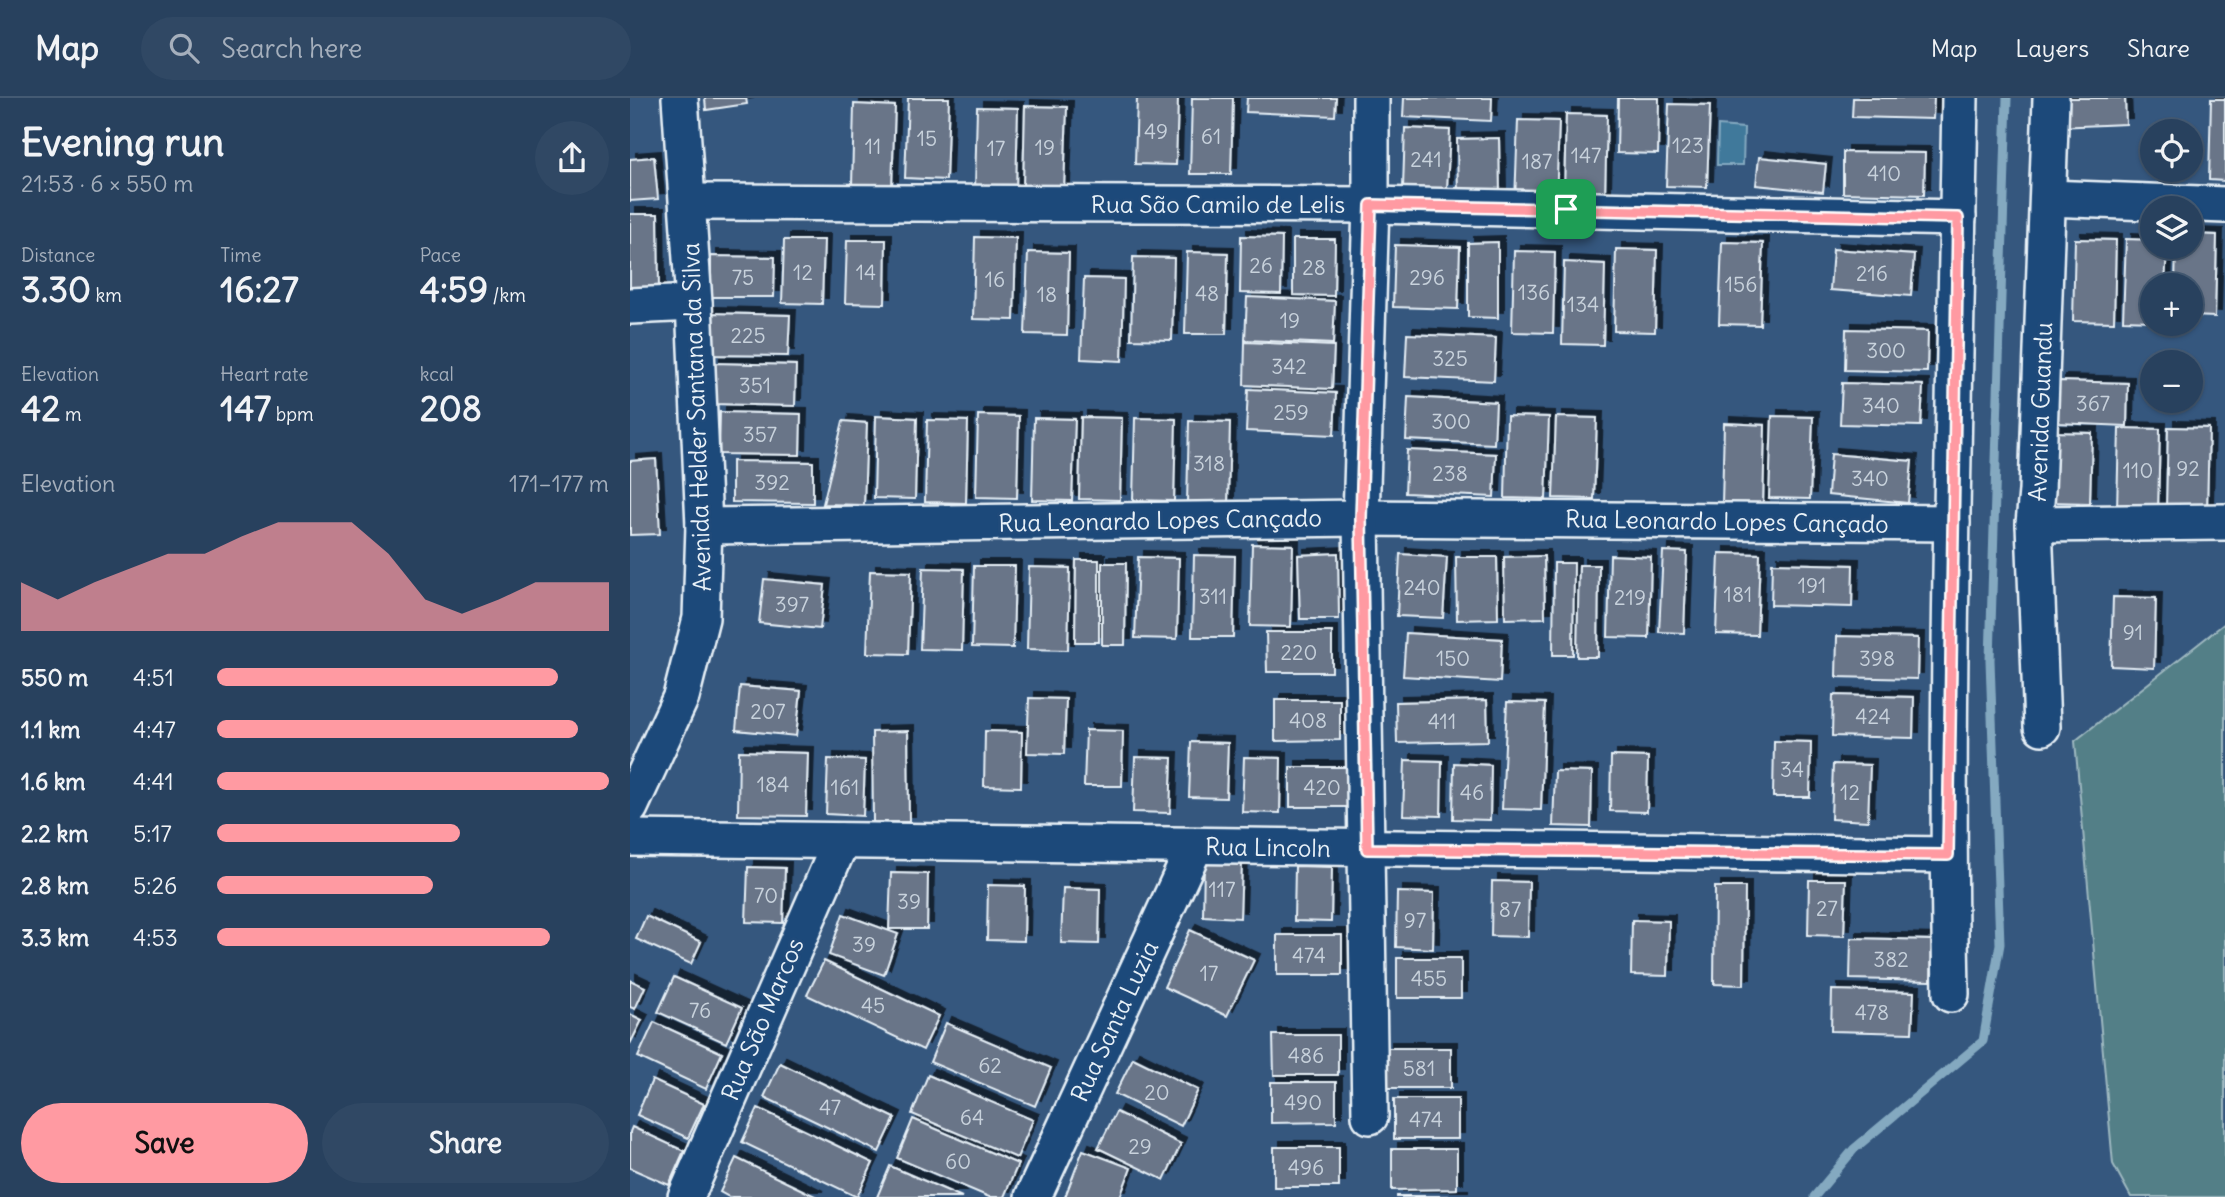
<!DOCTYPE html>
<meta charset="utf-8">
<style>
:root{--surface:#28415e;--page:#304864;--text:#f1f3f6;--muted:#a5afbc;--line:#445a73;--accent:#ff9aa2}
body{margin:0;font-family:Delius,sans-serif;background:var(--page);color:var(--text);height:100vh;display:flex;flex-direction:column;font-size:26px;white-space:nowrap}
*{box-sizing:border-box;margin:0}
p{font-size:23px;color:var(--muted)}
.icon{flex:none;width:38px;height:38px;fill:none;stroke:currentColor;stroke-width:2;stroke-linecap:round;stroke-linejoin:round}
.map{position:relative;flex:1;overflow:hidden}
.drawer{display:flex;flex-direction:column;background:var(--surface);width:630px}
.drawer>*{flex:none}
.fabs{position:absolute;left:1510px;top:21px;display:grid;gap:14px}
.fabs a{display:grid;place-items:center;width:63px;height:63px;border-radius:50%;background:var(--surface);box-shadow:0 2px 5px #0004,0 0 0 2px var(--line);font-size:35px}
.pin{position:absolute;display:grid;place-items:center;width:60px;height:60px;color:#fff;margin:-30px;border-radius:14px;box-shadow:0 4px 10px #0006}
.round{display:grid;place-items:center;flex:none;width:74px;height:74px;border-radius:37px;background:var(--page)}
.head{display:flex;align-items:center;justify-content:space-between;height:119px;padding:0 21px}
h1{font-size:38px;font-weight:800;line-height:52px}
.figures{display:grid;grid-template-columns:repeat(3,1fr);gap:10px;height:119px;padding:7px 21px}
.figures div{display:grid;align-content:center}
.figures b{font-size:35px;font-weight:800}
.figures small{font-size:19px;font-weight:400}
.figures p{font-size:19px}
.chart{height:196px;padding:14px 21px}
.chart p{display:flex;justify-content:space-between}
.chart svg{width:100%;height:126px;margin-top:7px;fill:var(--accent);opacity:.7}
.button{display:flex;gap:14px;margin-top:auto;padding:14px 21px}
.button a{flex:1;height:80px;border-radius:42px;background:var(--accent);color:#111;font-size:28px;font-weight:800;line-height:80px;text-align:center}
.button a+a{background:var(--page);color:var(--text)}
ul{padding:0 21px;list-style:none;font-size:23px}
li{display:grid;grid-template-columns:112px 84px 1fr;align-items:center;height:52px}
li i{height:18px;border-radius:9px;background:var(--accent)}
header{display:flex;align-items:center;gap:42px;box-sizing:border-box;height:98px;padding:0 35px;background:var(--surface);border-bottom:2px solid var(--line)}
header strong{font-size:33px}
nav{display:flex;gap:38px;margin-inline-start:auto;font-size:24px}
.search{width:490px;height:63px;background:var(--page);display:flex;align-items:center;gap:18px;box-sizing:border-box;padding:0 24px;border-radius:38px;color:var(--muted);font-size:26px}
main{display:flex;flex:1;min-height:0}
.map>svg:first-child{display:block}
</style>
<header>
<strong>Map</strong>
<div class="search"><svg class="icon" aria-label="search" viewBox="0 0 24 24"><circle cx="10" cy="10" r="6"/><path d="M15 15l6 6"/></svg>Search here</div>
<nav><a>Map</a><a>Layers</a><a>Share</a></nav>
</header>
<main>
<section class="drawer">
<div class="head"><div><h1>Evening run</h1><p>21:53 · 6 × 550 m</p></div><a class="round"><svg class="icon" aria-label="share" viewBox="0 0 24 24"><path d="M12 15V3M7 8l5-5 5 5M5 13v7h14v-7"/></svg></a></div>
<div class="figures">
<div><p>Distance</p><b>3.30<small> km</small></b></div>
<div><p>Time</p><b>16:27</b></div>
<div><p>Pace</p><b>4:59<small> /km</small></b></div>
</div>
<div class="figures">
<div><p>Elevation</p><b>42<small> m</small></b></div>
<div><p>Heart rate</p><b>147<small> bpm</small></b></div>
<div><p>kcal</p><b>208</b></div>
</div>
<div class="chart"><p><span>Elevation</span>171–177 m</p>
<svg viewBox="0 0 160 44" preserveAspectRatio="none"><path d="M0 44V27L10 33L20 27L30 22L40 17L50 17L60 11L70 6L80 6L90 6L100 17L110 33L120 38L130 33L140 27L150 27L160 27V44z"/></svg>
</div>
<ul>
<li><b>550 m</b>4:51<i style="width:87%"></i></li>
<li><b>1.1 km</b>4:47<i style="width:92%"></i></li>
<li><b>1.6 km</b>4:41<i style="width:100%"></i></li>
<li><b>2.2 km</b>5:17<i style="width:62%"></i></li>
<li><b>2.8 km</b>5:26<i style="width:55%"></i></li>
<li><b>3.3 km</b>4:53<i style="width:85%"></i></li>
</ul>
<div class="button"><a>Save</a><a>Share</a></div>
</section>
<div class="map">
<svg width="1595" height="1099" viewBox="0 0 1595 1099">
<defs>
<filter id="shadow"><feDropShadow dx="6" dy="-6" stdDeviation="0" flood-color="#0009"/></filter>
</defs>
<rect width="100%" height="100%" fill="#35577e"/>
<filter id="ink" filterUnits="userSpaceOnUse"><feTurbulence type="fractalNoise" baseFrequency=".0143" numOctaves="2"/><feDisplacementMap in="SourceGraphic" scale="14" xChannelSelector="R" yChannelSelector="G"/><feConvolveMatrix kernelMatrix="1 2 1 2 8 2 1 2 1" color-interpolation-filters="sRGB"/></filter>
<g filter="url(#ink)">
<polygon fill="#537f87" stroke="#9eb8c0" stroke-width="2" points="1595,525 1595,1099 1501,1099 1483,1066 1445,643"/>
<polygon fill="#41799b" stroke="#84a9c0" stroke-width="2" points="1088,28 1114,30 1113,67 1087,67"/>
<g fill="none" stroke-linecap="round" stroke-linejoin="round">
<polyline stroke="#84a9c0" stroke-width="9" points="1184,1099 1224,1051 1353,943 1370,846 1360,562 1377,0"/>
</g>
<g fill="#697488" stroke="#e8f1f8" stroke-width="2" filter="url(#shadow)">
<polygon points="75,0 116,0 117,6 76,12"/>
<polygon points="278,0 319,0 316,82 275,80"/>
<polygon points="507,0 548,0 546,67 505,66"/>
<polygon points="562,0 603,0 601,76 560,76"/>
<polygon points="617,0 706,0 705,18 616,14"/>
<polygon points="774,0 862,0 861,23 773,19"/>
<polygon points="988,0 1029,0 1028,56 987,55"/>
<polygon points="1223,0 1304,0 1303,21 1222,19"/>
<polygon points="1426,0 1495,0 1496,26 1427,29"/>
<polygon points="1581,1 1595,1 1595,83 1579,82"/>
<polygon points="224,6 265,8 262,89 222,88"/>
<polygon points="1039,6 1080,7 1077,89 1036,88"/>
<polygon points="395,8 437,9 434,91 393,90"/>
<polygon points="347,9 388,10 386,92 345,91"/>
<polygon points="936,16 977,17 975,99 934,97"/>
<polygon points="888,22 929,23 926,105 885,104"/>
<polygon points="775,30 820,32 817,91 773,90"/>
<polygon points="869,40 870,98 828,99 827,41"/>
<polygon points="1213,54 1295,55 1294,97 1213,95"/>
<polygon points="24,59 28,101 0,103 0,61"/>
<polygon points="1129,59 1196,66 1193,94 1126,87"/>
<polygon points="0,116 28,116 29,194 0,194"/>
<polygon points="1561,136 1587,137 1585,219 1561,218 1561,187 1545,187 1546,149 1561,149"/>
<polygon points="611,138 652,139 651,196 610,195"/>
<polygon points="345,139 386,140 384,222 343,221"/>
<polygon points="663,141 705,141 704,198 663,197"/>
<polygon points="1445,141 1486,142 1484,224 1443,223"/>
<polygon points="1496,141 1522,142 1522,149 1537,149 1535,187 1522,187 1522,223 1493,222"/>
<polygon points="154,142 194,142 192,206 152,205"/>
<polygon points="217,142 256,142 255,206 215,205"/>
<polygon points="868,144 868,220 838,219 838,145"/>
<polygon points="1092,144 1133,145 1130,227 1089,226"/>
<polygon points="765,147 830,149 828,211 763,209"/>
<polygon points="986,151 1027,152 1025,234 984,233"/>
<polygon points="1203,151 1284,157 1281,198 1200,192"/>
<polygon points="884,153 925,154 923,235 882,234"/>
<polygon points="398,154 439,155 437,237 395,236"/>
<polygon points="557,154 598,155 596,236 555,236"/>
<polygon points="81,158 145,159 144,199 81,199"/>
<polygon points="503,159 544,160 542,242 501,241"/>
<polygon points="934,164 975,166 973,247 932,246"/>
<polygon points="454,180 494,181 492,263 451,261"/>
<polygon points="617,199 705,203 703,246 615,242"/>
<polygon points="78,215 160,217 158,258 77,257"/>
<polygon points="1216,231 1298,233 1297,274 1215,272"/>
<polygon points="777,236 866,240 864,283 775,279"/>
<polygon points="615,244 704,248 702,291 614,287"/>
<polygon points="84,265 166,267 165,308 83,306"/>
<polygon points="1429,283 1498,285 1497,328 1427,325"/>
<polygon points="1212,285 1293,287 1291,328 1210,326"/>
<polygon points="618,291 706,295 704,337 616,333"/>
<polygon points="778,299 866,304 864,346 776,342"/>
<polygon points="90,314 171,316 170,357 89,356"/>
<polygon points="348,317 389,318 387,400 346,399"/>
<polygon points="246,318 287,320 285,401 244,400"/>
<polygon points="877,318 919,319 916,401 875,400"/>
<polygon points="1142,318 1183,319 1180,401 1139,400"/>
<polygon points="451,319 492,320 490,402 449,401"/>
<polygon points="926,319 967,320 964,401 923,400"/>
<polygon points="404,320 445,321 442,403 402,402"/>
<polygon points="505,320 546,321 544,403 503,402"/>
<polygon points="297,322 338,323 336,405 295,404"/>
<polygon points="213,323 237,325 234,407 193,406"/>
<polygon points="559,323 600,324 598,406 557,405"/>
<polygon points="1094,325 1135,327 1133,408 1092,407"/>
<polygon points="1538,329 1579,330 1577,412 1536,410"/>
<polygon points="1489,330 1530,331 1528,413 1487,412"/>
<polygon points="1420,334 1462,335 1460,405 1417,404"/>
<polygon points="777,352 866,356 864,399 775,395"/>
<polygon points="1201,356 1282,363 1278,405 1198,397"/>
<polygon points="26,361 30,436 0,437 0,363"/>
<polygon points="102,363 183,364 183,405 102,404"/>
<polygon points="622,446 663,447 661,529 620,528"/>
<polygon points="1033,453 1057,454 1054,535 1029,534"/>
<polygon points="708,455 709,521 670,521 668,457"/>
<polygon points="1089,455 1130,456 1127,537 1086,536"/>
<polygon points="770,456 817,459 813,520 767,518"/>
<polygon points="564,457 605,458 603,539 562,539"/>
<polygon points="980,457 1021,459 1019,540 978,539"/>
<polygon points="914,458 915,520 875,521 874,459"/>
<polygon points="508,459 549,460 547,541 505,540"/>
<polygon points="826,459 867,459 868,521 827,522"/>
<polygon points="446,462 469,462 469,544 445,544"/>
<polygon points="472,465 496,465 495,547 472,547"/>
<polygon points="924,465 944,465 943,557 923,557"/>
<polygon points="1142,465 1223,467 1222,509 1141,507"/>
<polygon points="949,467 969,467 968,559 947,559"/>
<polygon points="344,468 385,468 383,550 342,549"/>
<polygon points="399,469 440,470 438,552 397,551"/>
<polygon points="293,470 334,471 332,552 290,551"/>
<polygon points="240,473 281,474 278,556 237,555"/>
<polygon points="134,481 195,487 190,531 129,525"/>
<polygon points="1483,499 1526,500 1524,570 1481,568"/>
<polygon points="636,534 702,534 702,574 637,574"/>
<polygon points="776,535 872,541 870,584 773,578"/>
<polygon points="1207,538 1288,540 1287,581 1206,579"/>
<polygon points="110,588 171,593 166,638 106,632"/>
<polygon points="1203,597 1284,599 1283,640 1202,638"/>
<polygon points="399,600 436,601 434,656 397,655"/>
<polygon points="645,602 710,602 710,642 645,643"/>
<polygon points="857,602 858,643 767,645 766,604"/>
<polygon points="877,604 915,605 911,712 872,711"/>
<polygon points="456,632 493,633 492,688 454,688"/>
<polygon points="278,633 279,724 243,724 242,634"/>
<polygon points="355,633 392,634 391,689 354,688"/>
<polygon points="1144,643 1181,644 1180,699 1143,699"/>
<polygon points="561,644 598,645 596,700 559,699"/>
<polygon points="109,653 178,655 176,718 108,717"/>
<polygon points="981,658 1018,659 1017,714 980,713"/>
<polygon points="505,659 542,660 540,715 503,714"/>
<polygon points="614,659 651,660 650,715 612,714"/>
<polygon points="198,661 235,662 233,718 196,716"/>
<polygon points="775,662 812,663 811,718 773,717"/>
<polygon points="824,665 861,667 860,722 823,721"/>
<polygon points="1203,666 1240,667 1238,723 1201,721"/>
<rect x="660" y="669" width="65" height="40"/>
<polygon points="925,673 962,674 961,729 923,728"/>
<polygon points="574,763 612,765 610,820 573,818"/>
<polygon points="665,768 702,769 701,824 664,823"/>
<polygon points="118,769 155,770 153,825 116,824"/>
<polygon points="261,775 298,776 297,831 259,831"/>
<polygon points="1179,782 1216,782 1214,838 1178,837"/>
<polygon points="862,783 899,784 898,839 861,838"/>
<polygon points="358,787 395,788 394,843 357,842"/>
<polygon points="1085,789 1115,789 1114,887 1084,886"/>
<polygon points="433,790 470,791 469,846 431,845"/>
<polygon points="767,794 804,795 803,851 766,849"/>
<polygon points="213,816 268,836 254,877 199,857"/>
<polygon points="16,818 71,844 61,866 6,841"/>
<polygon points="1002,822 1039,823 1038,878 1001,877"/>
<polygon points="560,832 624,862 597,918 534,889"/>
<rect x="647" y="837" width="65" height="40"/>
<polygon points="1221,840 1302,842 1301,883 1220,881"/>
<rect x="767" y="860" width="64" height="40"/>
<polygon points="194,863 309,918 293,952 177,897"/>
<polygon points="44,879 112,910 96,945 28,914"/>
<polygon points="0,882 15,889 5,911 0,909"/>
<polygon points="1202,892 1284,894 1282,935 1201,933"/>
<polygon points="0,916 12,922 0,946"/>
<polygon points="24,924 92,955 76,991 8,959"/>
<polygon points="316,925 421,970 405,1008 300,964"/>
<polygon points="643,937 708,937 708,977 644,977"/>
<rect x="756" y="950" width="65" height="40"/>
<polygon points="503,960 568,992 551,1028 485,996"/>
<polygon points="150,965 265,1020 249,1054 134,999"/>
<polygon points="298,977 403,1022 387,1060 282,1016"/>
<polygon points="22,982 74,1006 58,1040 7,1017"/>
<polygon points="641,984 706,984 706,1024 641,1025"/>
<rect x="764" y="1001" width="64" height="40"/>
<polygon points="128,1010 243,1065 227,1099 112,1044"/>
<polygon points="486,1014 551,1046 534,1082 468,1050"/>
<polygon points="283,1021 388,1066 374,1099 359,1099 267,1060"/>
<polygon points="2,1029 54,1053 39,1087 0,1070 0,1034"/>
<rect x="644" y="1049" width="65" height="40"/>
<polygon points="762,1051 827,1051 827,1091 762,1092"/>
<polygon points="453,1052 501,1070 490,1099 435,1099"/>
<polygon points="106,1060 187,1099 99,1099 90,1094"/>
<polygon points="260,1068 332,1099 247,1099"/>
<rect x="767" y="1098" width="65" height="1"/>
</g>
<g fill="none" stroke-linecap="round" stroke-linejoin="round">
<g stroke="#e8f1f8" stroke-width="40">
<g id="minor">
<polyline points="1418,100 1595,107"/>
<polyline points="58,104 741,107 1328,120"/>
<polyline points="0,208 64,205"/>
<polyline points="1404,426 1595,424"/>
<polyline points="74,428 731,420 1322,425"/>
<polyline points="1412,629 1404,426 1407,393 1421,0"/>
<polyline points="0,709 51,599 71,520 74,428 64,205 50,0"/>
<polyline points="0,740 1318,757"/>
<path d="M1321,896c-6,-299 4,-597 9,-896"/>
<polyline points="740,1018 731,420 741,107 741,0"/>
<polyline points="56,1099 211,743"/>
<polyline points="403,1099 565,748"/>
</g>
</g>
<use href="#minor" stroke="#1f4a7a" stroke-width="35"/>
</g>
</g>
<g fill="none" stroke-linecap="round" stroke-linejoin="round" filter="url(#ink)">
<g stroke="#fff" stroke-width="14">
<polygon id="route" points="741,107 1328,120 1318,757 737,751 731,420"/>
</g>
<use href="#route" stroke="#ff9aa2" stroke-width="9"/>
</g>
<g text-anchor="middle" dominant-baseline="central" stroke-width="6" stroke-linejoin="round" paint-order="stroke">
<g font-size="21" fill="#c8d2dc">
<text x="526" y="33">49</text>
<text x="581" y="38">61</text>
<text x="297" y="40">15</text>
<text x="1058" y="47">123</text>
<text x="243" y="48">11</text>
<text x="415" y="49">19</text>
<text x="366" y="50">17</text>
<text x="956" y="57">147</text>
<text x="796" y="61">241</text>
<text x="907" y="63">187</text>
<text x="1254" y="75">410</text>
<text x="631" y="167">26</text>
<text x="684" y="169">28</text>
<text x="173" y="174">12</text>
<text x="236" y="174">14</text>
<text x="1242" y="175">216</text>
<text x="113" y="179">75</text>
<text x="797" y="179">296</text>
<text x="365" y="181">16</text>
<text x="1111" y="186">156</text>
<text x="904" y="194">136</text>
<text x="577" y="195">48</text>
<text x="417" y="196">18</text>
<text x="953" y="206">134</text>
<text x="660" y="222">19</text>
<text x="118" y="237">225</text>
<text x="1256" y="252">300</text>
<text x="820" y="260">325</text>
<text x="659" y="268">342</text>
<text x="125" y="287">351</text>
<text x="1463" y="305">367</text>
<text x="1251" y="307">340</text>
<text x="661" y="314">259</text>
<text x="821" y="323">300</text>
<text x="130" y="336">357</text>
<text x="579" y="365">318</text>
<text x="1558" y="370">92</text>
<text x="1508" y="372">110</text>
<text x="820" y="375">238</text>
<text x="1240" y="380">340</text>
<text x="142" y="384">392</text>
<text x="1182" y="487">191</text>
<text x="792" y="489">240</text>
<text x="1108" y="496">181</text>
<text x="583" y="498">311</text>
<text x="1000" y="499">219</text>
<text x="162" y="506">397</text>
<text x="1503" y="534">91</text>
<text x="669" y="554">220</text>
<text x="823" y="560">150</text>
<text x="1247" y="560">398</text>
<text x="138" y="613">207</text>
<text x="1243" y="618">424</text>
<text x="678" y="622">408</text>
<text x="812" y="623">411</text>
<text x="1162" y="671">34</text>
<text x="143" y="686">184</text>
<text x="215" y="689">161</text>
<text x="692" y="689">420</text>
<text x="842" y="694">46</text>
<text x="1220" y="694">12</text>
<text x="592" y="791">117</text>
<text x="136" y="797">70</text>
<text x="279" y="803">39</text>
<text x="1197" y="810">27</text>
<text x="880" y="811">87</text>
<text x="785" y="822">97</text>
<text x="234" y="846">39</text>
<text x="679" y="857">474</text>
<text x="1261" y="861">382</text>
<text x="579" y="875">17</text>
<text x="799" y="880">455</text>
<text x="243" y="907">45</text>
<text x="70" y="912">76</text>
<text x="1242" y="914">478</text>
<text x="676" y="957">486</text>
<text x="360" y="967">62</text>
<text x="789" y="970">581</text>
<text x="527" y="994">20</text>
<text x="673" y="1004">490</text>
<text x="200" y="1009">47</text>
<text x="342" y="1019">64</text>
<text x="796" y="1021">474</text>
<text x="510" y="1048">29</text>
<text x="328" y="1063">60</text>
<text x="676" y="1069">496</text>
</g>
<g font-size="24" fill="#e8f1f8" stroke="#1f4a7a">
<text x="588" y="106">Rua São Camilo de Lelis</text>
<text transform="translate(1410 314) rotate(-88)">Avenida Guandu</text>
<text transform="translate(66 319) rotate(-92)">Avenida Helder Santana da Silva</text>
<text transform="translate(530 422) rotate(-1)">Rua Leonardo Lopes Cançado</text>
<text transform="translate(1097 423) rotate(1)">Rua Leonardo Lopes Cançado</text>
<text transform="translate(638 749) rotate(1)">Rua Lincoln</text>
<text transform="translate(132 921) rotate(-67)">Rua São Marcos</text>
<text transform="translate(484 923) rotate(-65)">Rua Santa Luzia</text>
</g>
</g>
</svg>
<div class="fabs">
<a><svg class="icon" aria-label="locate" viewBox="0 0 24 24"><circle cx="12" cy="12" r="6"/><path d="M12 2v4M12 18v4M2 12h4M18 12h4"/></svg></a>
<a><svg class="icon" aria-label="layers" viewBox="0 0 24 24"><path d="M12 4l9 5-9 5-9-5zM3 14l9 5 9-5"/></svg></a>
<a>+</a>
<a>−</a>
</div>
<div class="pin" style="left:936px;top:111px;background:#1e9e55"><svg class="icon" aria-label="arrive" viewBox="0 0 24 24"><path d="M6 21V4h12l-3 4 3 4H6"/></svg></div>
</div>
</main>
